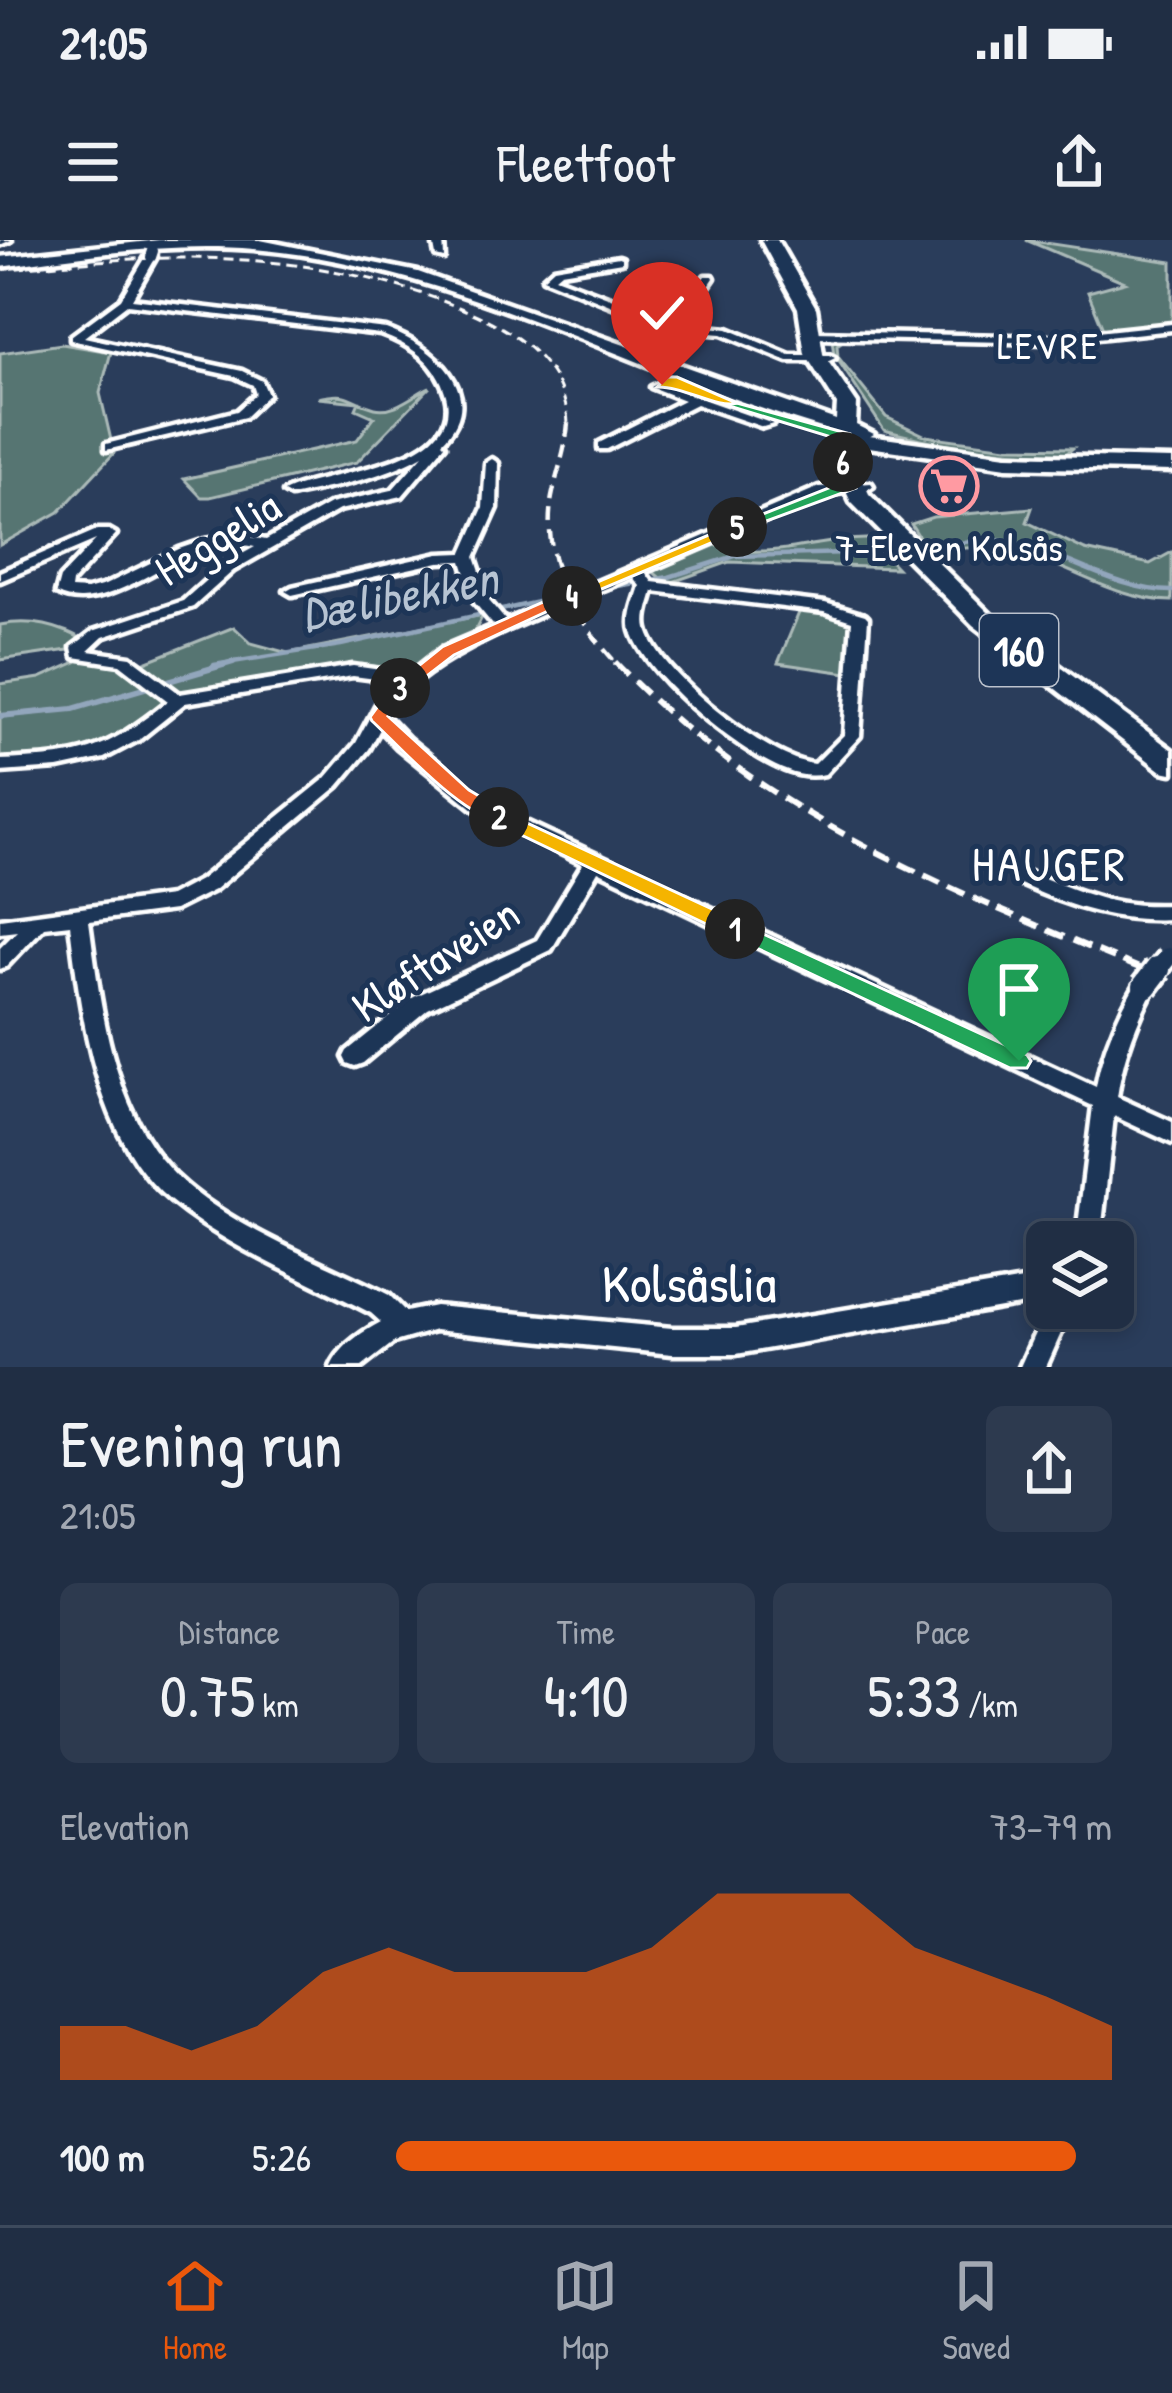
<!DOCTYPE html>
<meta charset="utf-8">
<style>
:root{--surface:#202e44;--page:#2d3a4f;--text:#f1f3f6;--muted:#a2a8b2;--line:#3d4a5d;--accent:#ea580c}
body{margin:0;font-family:"Patrick Hand",sans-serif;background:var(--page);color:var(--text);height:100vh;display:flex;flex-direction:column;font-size:45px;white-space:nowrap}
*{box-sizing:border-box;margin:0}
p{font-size:39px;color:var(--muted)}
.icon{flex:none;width:66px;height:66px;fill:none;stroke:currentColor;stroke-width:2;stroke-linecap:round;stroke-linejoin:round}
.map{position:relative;height:1127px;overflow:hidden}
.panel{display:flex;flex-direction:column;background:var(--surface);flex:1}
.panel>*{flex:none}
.tools{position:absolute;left:1026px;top:981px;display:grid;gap:24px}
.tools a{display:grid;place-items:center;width:108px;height:108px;border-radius:18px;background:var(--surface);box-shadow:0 6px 18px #0003,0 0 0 3px var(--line);font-size:60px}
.pin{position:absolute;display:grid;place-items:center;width:102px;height:102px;color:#fff;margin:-123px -51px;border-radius:50% 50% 50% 0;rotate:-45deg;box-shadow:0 0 12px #0007}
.pin .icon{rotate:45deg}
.km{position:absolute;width:60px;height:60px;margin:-30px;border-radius:50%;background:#222;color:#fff;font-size:33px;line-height:60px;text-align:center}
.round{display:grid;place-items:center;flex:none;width:126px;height:126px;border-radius:18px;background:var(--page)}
.summary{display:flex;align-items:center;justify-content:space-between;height:204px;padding:0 60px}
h1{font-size:66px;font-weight:600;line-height:90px}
.figures{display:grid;grid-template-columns:repeat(3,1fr);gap:18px;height:204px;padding:12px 60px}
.figures div{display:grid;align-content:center;border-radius:18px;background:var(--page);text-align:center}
.figures b{font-size:60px;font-weight:600}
.figures small{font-size:33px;font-weight:400}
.figures p{font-size:33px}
.chart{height:336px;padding:24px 60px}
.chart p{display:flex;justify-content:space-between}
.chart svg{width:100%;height:216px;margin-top:12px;fill:var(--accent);opacity:.7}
ul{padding:0 60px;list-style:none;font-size:39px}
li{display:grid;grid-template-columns:192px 144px 1fr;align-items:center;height:90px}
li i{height:30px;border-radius:15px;background:var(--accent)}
.status{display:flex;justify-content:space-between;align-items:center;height:84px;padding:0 60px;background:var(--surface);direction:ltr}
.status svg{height:33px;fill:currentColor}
header{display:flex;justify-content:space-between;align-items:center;height:156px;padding:0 60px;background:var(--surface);font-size:54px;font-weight:600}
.tabs{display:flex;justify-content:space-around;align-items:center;height:168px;border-top:3px solid var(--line);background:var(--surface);font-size:33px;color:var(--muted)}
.tabs a{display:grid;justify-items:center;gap:6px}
.tabs .selected{color:var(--accent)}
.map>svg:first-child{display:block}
</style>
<div class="status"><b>21:05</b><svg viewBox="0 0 49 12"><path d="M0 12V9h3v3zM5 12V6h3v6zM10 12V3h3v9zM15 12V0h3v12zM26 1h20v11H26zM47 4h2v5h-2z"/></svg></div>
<header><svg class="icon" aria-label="menu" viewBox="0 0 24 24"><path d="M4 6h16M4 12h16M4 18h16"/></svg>Fleetfoot<svg class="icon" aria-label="share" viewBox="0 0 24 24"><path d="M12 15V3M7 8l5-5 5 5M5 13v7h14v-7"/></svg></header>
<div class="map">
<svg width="1172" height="1127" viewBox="0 0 1172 1127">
<rect width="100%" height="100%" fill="#2a3d5b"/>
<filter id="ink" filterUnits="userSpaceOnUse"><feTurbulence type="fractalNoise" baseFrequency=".00833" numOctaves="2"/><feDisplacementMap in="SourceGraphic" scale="24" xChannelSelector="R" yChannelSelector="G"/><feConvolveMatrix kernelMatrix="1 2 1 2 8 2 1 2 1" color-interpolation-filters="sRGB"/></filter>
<g filter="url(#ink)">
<g fill="#577472" stroke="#abbab8" stroke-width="3">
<polygon points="1026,0 1172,22 1172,83 1103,89 1088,52 1125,42"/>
<path d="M847,98l-10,7 1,12 48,60 40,19 81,11 66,1 -7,6c-59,-1 -125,-8 -182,-24l-50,-76 -2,-13z"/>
<polygon points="62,104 111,112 100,153 114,213 59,272 0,305 0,113"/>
<path d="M430,147l-73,75 -147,35h-9l-17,-18 173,-39 17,-23 -18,-8 3,-7 -41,-4c34,-8 29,3 57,10 21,5 40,-15 55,-21z"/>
<path d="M1032,268l-5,14 58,28 65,14 22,-12v49c-57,-1 -98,-33 -150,-48 -31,-9 -62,-5 -94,-2l-17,-27 22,-7z"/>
<path d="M743,291l6,20c42,2 79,-13 120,-12l28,29 -168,-6 -62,22 -16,-14z"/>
<polygon points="801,368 850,375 858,385 847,433 778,423"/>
<path d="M483,375l-8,16 -67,41 -46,-8 -197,39c-47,51 -100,56 -165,63v-82l40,-6 36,-16 -7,-12 -69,10v-35c48,-10 89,13 125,45l109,-43 17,16 37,10z"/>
</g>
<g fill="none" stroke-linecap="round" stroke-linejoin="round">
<g stroke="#92a6bc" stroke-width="4.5">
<path d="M934,314c81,-47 155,37 238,37"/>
<polyline points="601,349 669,337 735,316 885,312"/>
<polyline points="214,425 341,405 570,355"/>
</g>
<polyline stroke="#92a6bc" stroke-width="6" points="0,476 73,469 233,422"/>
<g stroke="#fff" stroke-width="9">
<g id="street">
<polygon points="0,0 11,0 0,5"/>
<polygon points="433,0 443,0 444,18 436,16"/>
<path d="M151,14l5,3 -24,42 254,30c46,16 105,65 56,113l3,3 -43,51 -63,14 -105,60 -41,37 -90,30 -15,14 43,6 49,37 173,-28 56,8 33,-26 52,-22 -19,-23 -13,-42 -23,1 -147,33 -7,-4 7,-4 147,-33 24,-1 20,-45 3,-45 6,-4 6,4 -1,45 -22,49 15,45 16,19 313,-134 52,-4 2,3 -7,4 -39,4 -182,78 7,10 173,21 40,12 3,3 -8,118 -35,38c-9,2 -18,2 -27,0 -47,-10 -152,-96 -166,-143 -4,-14 4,-31 8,-45l-7,-9c-64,28 -214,78 -246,139l22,23 83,67 604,281c7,-39 22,-73 42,-107l7,-2 7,2 3,6c-19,36 -32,70 -38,111l55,25v21l-58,-27 -14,126h-24l17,-136 -495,-235 -47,79 -123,59 -65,54 -8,3 -8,-3 -3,-6 3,-6 67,-54 123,-57 46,-76 -103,-50 -83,-67 -17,-18 -11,20 -31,37 -124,104 -40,20 -85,11c12,89 24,202 97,264 54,46 139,78 203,110l17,17 29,-6 237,22h64l311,-52v24l-311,54h-64l-237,-24 -41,12 -32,25h-31c8,-20 31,-35 50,-45l-10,-9c-66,-35 -142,-64 -200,-112 -75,-62 -90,-186 -101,-277l-26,3 -37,39 -7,3v-21l17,-17 -17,2v-14l170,-23 30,-16 126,-102 30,-35 25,-47 18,-14 -46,-6 -168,27 -45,36 -36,19 -46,10 -58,4v-12c82,-3 103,-7 168,-59l-48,-37 -46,-7 -2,-10 21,-16 90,-30 41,-37 31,-17c-23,-5 -45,-1 -66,8 -37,15 -94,60 -133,38l4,-15 36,-38 -96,41v-9l97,-42h12l7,4 -44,48 -1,7 16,1 18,-5 74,-36 26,-9 34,-5 27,5 64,-36 62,-14 31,-35c-41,23 -87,31 -132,41l-7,-4c38,-21 181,-26 162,-97 -9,-33 -35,-50 -66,-61l-253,-30 -43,33 158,34 20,10 6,14 -23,22 -139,33v-6l131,-33 19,-17 -3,-9 -19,-9 -163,-36v-4l50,-37 25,-42zM653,351l171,21 28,9 -8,114 -29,29c-44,-2 -158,-92 -168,-135 -3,-12 3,-26 6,-38z"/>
<polygon points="619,17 622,18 622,22 561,32 555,37 647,72 687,62 705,36 713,36 714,38 695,66 657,76 677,84 728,89 790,115 829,115 835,118 829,121 788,121 722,94 686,91 644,112 636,112 636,108 672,90 543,38 554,28"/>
<polygon points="1172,84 1172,90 1050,103 814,98 809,95 814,92 1050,97"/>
<polygon points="682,133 686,134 686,138 668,147 773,184 763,187 696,164 607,209 599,209 599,203 684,160 651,147"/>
<path d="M1027,632c58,20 80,36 145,33v14c-55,3 -102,-12 -152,-35l-3,-5 3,-5z"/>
<polygon points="1047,1066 1072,1068 1046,1127 1020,1127"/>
</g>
</g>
<g stroke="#fff" stroke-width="9">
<polygon id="secondary" points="862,195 1007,215 1172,219 1172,231 1007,227 855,205 855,197"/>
</g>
<g stroke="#fff" stroke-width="9">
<path id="primary" d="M159,0h101l158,32 418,148 1,-16 -32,-50 -7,-46 -37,-68h16l39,68 7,46 34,50 -1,21 18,9 -10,6 -8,-2 -1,26 14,30 122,121 181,135v23l-10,-2 -189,-146 -122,-123 -18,-38 2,-32c-193,-55 -378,-166 -581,-183 -84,-7 -171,7 -254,18v-10z"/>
</g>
<use href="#street" fill="#1d3557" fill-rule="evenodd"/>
<use href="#secondary" fill="#1d3557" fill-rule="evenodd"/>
<use href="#primary" fill="#1d3557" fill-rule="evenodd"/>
<path stroke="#fff" stroke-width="3" stroke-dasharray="10 6" stroke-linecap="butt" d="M0,30c157,-18 309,-23 458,37 54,21 109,56 110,119"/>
<path stroke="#fff" stroke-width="4.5" stroke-dasharray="14 8" stroke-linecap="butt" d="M568,183c-2,26 -11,49 -16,74 -12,64 24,123 66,168"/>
<path stroke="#fff" stroke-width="6" stroke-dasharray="18 9" stroke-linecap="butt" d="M615,422c147,155 340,230 534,310"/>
<polyline stroke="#fff" stroke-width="8" stroke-dasharray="24 12" stroke-linecap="butt" points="1142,729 1172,742"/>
<g stroke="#fff" stroke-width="16" stroke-linecap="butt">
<polyline id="street-bridge-far2" points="151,17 153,11"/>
</g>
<g stroke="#fff" stroke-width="27" stroke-linecap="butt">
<polyline id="street-bridge-far1" points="1156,732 1168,717"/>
</g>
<g stroke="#fff" stroke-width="33" stroke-linecap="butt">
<polyline id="street-bridge" points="1145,746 1158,729"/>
</g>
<use href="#street-bridge-far2" stroke="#1d3557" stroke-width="10"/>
<use href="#street-bridge-far1" stroke="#1d3557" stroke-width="18"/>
<use href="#street-bridge" stroke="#1d3557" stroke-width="24"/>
</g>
</g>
<polygon fill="#22a559" stroke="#fff" stroke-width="3" points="735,681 1027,815 1031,821 1027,828 1010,828 727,694 727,683"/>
<polygon fill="#f5b400" stroke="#fff" stroke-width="3" points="499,570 742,683 745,689 742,694 727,694 492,581 489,577"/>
<path fill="#f0652b" stroke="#fff" stroke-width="3" d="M394,444l15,4 -21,28 81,74 37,22v9c-35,5 -107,-75 -134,-100l-2,-4z"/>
<polygon fill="#f0652b" stroke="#fff" stroke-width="3" points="566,352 580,356 454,415 406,452 391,448 442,407"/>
<polygon fill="#f5b400" stroke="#fff" stroke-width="3" points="737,283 742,290 578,359 564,356"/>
<polygon fill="#22a559" stroke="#fff" stroke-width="3" points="843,217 850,222 856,248 742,290 730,287 844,242 836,222"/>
<polygon fill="#22a559" stroke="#fff" stroke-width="3" points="726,160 850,194 850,222 836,222 838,199 726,165"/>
<path fill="#f5b400" stroke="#fff" stroke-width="3" d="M668,137h9l60,26c-19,6 -54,-17 -80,-16z"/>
<defs>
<g id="supermarket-ring" transform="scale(3)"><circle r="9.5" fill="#1d3557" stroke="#ff9aa2" stroke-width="1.5"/><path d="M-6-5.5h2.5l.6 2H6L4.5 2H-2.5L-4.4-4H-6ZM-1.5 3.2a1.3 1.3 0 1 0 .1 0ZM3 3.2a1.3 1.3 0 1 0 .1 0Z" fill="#ff9aa2"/></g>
</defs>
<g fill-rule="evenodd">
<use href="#supermarket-ring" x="949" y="246"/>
</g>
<g text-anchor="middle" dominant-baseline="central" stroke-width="10" stroke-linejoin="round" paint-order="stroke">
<g font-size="39" letter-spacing="3" fill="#fff" stroke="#1d3557">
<text x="1049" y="104">LEVRE</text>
</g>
<g font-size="39" fill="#fff" stroke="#1d3557">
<text x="949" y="306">7-Eleven Kolsås</text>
</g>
<rect fill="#1d3557" stroke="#bbc2cd" stroke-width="3" x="980" y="374" width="78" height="72" rx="9"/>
<g font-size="42" font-weight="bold" fill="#fff">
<text x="1019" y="410">160</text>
</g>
<g font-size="45" fill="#fff" stroke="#1d3557">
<text transform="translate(217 297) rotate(-32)">Heggelia</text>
<text transform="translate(435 719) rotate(-33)">Kløftaveien</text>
</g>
<g font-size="48" font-style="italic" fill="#b7c4d3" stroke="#1d3557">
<text transform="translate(399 355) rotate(-11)">Dælibekken</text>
</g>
<g font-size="48" letter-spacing="3" fill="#fff" stroke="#1d3557">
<text x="1050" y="623">HAUGER</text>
</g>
<g font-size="54" fill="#fff" stroke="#1d3557">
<text x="689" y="1042">Kolsåslia</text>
</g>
</g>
</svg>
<div class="tools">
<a><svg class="icon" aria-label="layers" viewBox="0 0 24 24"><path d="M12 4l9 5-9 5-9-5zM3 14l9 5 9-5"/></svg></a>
</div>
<div class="pin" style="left:1019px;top:821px;background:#1e9e55"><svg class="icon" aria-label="arrive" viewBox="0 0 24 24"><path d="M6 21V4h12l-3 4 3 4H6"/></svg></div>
<div class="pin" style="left:662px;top:145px;background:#d93025"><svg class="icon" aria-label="check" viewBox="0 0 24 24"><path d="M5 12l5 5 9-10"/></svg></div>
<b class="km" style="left:735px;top:689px">1</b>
<b class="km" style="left:499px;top:577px">2</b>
<b class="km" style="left:400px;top:448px">3</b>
<b class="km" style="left:572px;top:356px">4</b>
<b class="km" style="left:737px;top:287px">5</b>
<b class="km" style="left:843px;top:222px">6</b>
</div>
<section class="panel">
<div class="summary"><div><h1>Evening run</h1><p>21:05</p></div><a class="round"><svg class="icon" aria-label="share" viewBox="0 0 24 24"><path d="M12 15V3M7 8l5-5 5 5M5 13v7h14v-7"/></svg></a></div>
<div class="figures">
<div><p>Distance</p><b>0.75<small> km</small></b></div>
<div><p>Time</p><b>4:10</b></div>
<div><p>Pace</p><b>5:33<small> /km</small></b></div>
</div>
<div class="chart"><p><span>Elevation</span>73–79 m</p>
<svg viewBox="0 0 160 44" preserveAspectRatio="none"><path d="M0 44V33L10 33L20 38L30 33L40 22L50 17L60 22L70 22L80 22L90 17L100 6L110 6L120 6L130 17L140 22L150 27L160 33V44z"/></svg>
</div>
<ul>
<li><b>100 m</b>5:26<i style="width:95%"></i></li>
</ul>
</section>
<nav class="tabs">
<a class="selected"><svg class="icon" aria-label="home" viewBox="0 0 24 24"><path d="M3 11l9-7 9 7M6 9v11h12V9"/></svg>Home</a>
<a><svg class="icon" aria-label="map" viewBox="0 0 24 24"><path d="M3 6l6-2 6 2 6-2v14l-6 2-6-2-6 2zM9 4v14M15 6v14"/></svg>Map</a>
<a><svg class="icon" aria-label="saved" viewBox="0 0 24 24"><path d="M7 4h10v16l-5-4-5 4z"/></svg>Saved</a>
</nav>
